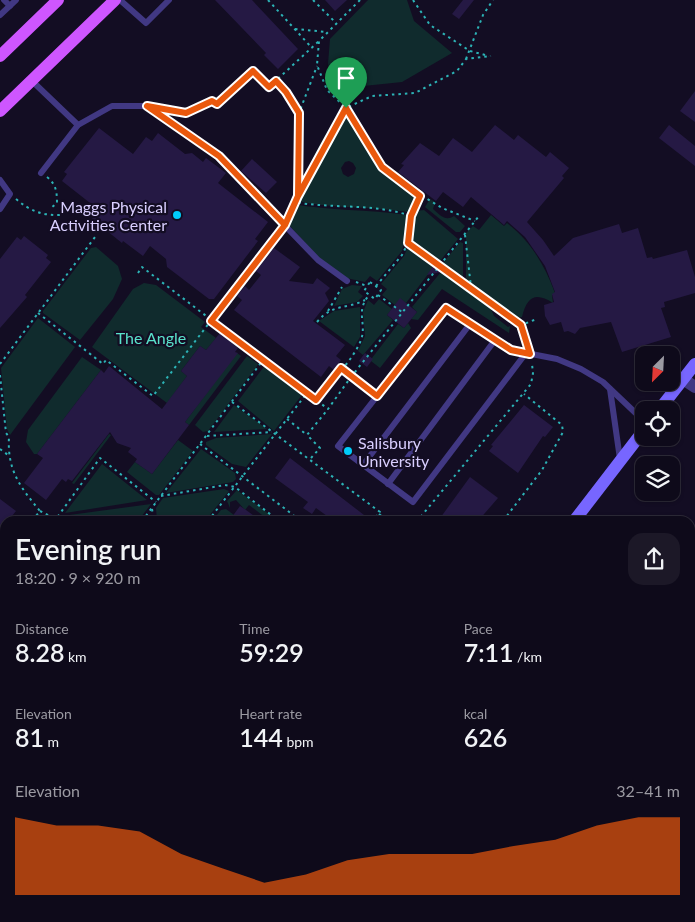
<!DOCTYPE html>
<meta charset="utf-8">
<style>
:root{--surface:#0e0a1a;--page:#1c1827;--text:#f1f3f6;--muted:#9b9aa2;--line:#2e2b39;--accent:#ea580c}
body{margin:0;font-family:Lato,sans-serif;background:var(--page);color:var(--text);height:100vh;display:flex;flex-direction:column;font-size:19px;white-space:nowrap}
*{box-sizing:border-box;margin:0}
p{font-size:16px;color:var(--muted)}
.icon{flex:none;width:28px;height:28px;fill:none;stroke:currentColor;stroke-width:2;stroke-linecap:round;stroke-linejoin:round}
.map{position:relative;flex:1;overflow:hidden}
.panel{position:absolute;left:0px;top:516px;width:695px;height:406px;display:flex;flex-direction:column;background:var(--surface);border-radius:15px 15px 0 0;box-shadow:0 1px 4px #0004,0 0 0 1px var(--line)}
.panel>*{flex:none}
.needle{width:32px;rotate:204deg}
.tools{position:absolute;left:635px;top:346px;display:grid;gap:10px}
.tools a{display:grid;place-items:center;width:45px;height:45px;border-radius:10px;background:var(--surface);box-shadow:0 1px 4px #0004,0 0 0 1px var(--line);font-size:25px}
.pin{position:absolute;display:grid;place-items:center;width:42px;height:42px;color:#fff;margin:-51px -21px;border-radius:50% 50% 50% 0;rotate:-45deg;box-shadow:0 0 5px #0007}
.pin .icon{rotate:45deg}
.round{display:grid;place-items:center;flex:none;width:52px;height:52px;border-radius:15px;background:var(--page)}
.headline{display:flex;align-items:center;justify-content:space-between;height:85px;padding:0 15px}
h1{font-size:28px;font-weight:600;line-height:38px}
.figures{display:grid;grid-template-columns:repeat(3,1fr);gap:8px;height:85px;padding:5px 15px}
.figures div{display:grid;align-content:center}
.figures b{font-size:25px;font-weight:600}
.figures small{font-size:14px;font-weight:400}
.figures p{font-size:14px}
.chart{height:140px;padding:10px 15px}
.chart p{display:flex;justify-content:space-between}
.chart svg{width:100%;height:90px;margin-top:5px;fill:var(--accent);opacity:.7}
.map>svg:first-child{display:block}
</style>
<div class="map">
<svg width="695" height="922" viewBox="0 0 695 922">
<rect width="100%" height="100%" fill="#130d23"/>
<g fill="#102b2d" fill-rule="evenodd">
<polygon points="368,0 407,0 414,21 452,53 402,82 354,87 332,77 328,64 330,39"/>
<path d="M345,110l4,2 19,24 21,38 28,22 -9,16c-37,-6 -75,-3 -111,-11l-1,-3c13,-30 25,-65 49,-88zM349,161l4,2 3,5 -2,6 -6,3 -5,-3 -2,-6 4,-6z"/>
<path d="M430,199l5,3 -2,7c6,5 12,13 21,7l11,10 -5,6h-4l-31,-25z"/>
<path d="M292,204c39,7 75,5 114,11l4,6 -8,30 -25,30 -7,-5 -5,6 -19,-4 -19,-12 -41,-44z"/>
<polygon points="424,210 458,239 440,261 438,259 435,262 409,242 416,211"/>
<path d="M491,215l13,11 3,-3c24,19 37,41 48,70l-3,2 1,8c-17,-11 -26,-7 -31,14l-11,2 -45,-32v-54l7,-7 6,4z"/>
<polygon points="460,242 463,243 463,281 461,282 444,269 446,266 443,263"/>
<polygon points="408,246 433,266 432,269 406,303 400,299 395,305 382,295 387,289 381,284 404,256"/>
<polygon points="96,247 118,266 122,279 113,299 80,340 43,313 43,311 91,248"/>
<polygon points="441,272 491,309 494,316 508,327 510,326 509,333 442,289 418,320 411,319 417,312 412,307"/>
<polygon points="144,283 156,285 205,322 201,327 216,338 206,350 200,346 181,371 187,376 167,403 92,347 133,289"/>
<polygon points="352,285 362,286 358,292 363,296 357,302 334,306 342,289"/>
<polygon points="379,299 392,309 387,315 393,320 363,355 358,351 365,336 363,312 368,300 374,305"/>
<polygon points="360,307 360,337 354,347 319,321 334,311"/>
<polygon points="38,318 75,347 10,435 7,429 1,368"/>
<polygon points="408,323 411,328 380,368 371,361 372,358 398,324 404,328"/>
<polygon points="237,353 241,356 189,425 185,422"/>
<polygon points="247,356 258,364 257,366 208,431 203,432 195,425"/>
<polygon points="82,357 101,370 37,454 34,454 26,442 28,430"/>
<polygon points="269,363 301,388 302,395 274,431 238,401 266,364"/>
<polygon points="234,405 267,429 214,432"/>
<polygon points="109,434 111,435 74,484 72,483"/>
<polygon points="272,434 246,467 232,464 206,445 206,442 216,438"/>
<polygon points="178,440 193,451 159,495 156,495 127,472 135,462 152,474"/>
<polygon points="201,449 235,473 236,479 233,482 166,493"/>
<polygon points="102,464 147,500 65,513 99,468"/>
<polygon points="224,489 229,491 205,521 157,521 156,508 163,498"/>
<polygon points="237,490 278,521 270,521 249,505 245,510 236,500 230,502 230,508 227,501"/>
<polygon points="151,504 138,521 69,521 62,516"/>
<polygon points="226,509 234,515 229,521 212,521 221,510"/>
<polygon points="0,629 5,632 5,667 0,663"/>
</g>
<g fill="#251944">
<polygon points="215,0 252,0 298,49 278,69 264,55 266,53"/>
<polygon points="325,0 347,0 335,11"/>
<polygon points="463,0 474,0 459,19 452,14"/>
<polygon points="695,91 695,122 680,111"/>
<polygon points="495,125 514,140 518,135 546,157 550,152 569,168 562,176 564,178 527,222 543,240 554,256 573,238 619,224 622,233 638,228 647,258 652,257 653,259 687,250 695,277 695,293 664,302 665,307 661,308 671,337 622,352 611,322 580,328 575,334 568,331 564,332 561,322 550,325 545,316 544,305 554,302 552,294 555,292 545,266 525,237 507,221 504,225 471,197 463,207 443,192 436,201 398,172 404,165 401,164 420,143 439,156 453,138 472,152"/>
<polygon points="669,125 695,146 695,166 659,138"/>
<polygon points="99,128 133,154 146,137 152,141 158,133 185,154 192,153 203,162 206,158 226,173 218,183 268,222 255,239 258,241 214,299 209,299 167,267 166,259 150,246 143,256 123,241 122,243 92,219 99,210 62,181 67,174 64,172"/>
<polygon points="252,159 277,182 266,193 241,171"/>
<polygon points="24,236 48,255 46,258 51,262 25,295 27,297 0,328 0,259 17,237 21,240"/>
<polygon points="274,248 300,267 289,281 313,284 317,278 330,288 325,293 329,301 313,321 345,345 336,356 341,360 334,370 329,366 321,377 234,310 242,300 237,296 245,286 249,290 261,275 256,271"/>
<polygon points="438,259 446,266 441,272 427,275"/>
<polygon points="400,298 417,312 404,328 387,315"/>
<polygon points="220,333 238,348 235,352 238,353 185,422 189,425 152,474 135,462 137,459 128,452 131,448 117,443 110,432 72,481 68,479 66,482 62,479 46,500 24,483 43,458 37,454 101,370 104,373 109,366 162,409 187,376 181,371 200,346 206,350"/>
<polygon points="365,353 373,359 367,367 359,361"/>
<polygon points="524,405 553,427 545,437 543,436 518,473 489,451 493,446 491,445"/>
<polygon points="290,458 364,515 359,521 334,521 316,508 312,514 303,508 308,502 275,478"/>
<polygon points="470,477 498,498 478,521 438,521"/>
<polygon points="0,499 16,511 8,521 5,521 5,526 0,532"/>
<polygon points="240,506 246,510 261,521 229,521"/>
</g>
<g fill="none" stroke-linecap="round" stroke-linejoin="round">
<g stroke="#2cb3b6" stroke-width="2" stroke-dasharray="2.5 4" stroke-linecap="butt">
<polyline points="268,0 312,48"/>
<polyline points="313,0 336,23"/>
<polyline points="360,0 319,41 317,65 327,90 346,108 382,167 421,195 442,208 475,221"/>
<polyline points="413,0 430,25 470,51 489,56"/>
<polyline points="295,29 327,32"/>
<polyline points="466,59 483,15 493,0"/>
<polyline points="276,81 286,92 299,113"/>
<polyline points="168,110 187,113 212,101 217,104 253,71 269,87 319,41"/>
<path d="M47,177c9,7 10,15 10,26l-6,5"/>
<polyline points="298,193 299,113 317,66"/>
<path d="M16,199c14,12 27,17 46,16"/>
<polyline points="294,202 346,108 372,96 415,93 457,71 466,59 491,56"/>
<path d="M288,216l6,-14c38,7 80,1 117,14"/>
<polyline points="465,235 471,287"/>
<polyline points="408,243 521,325"/>
<polyline points="138,273 142,267 328,409 351,377 371,392"/>
<polyline points="356,282 367,286"/>
<polygon points="370,282 381,290 375,299 364,291"/>
<polyline points="376,286 402,255 408,243 411,216 421,195"/>
<polyline points="378,295 402,312"/>
<polyline points="328,311 342,287"/>
<polyline points="38,313 103,364 106,360 153,396 280,231"/>
<path d="M317,322c16,-19 28,-12 48,-22"/>
<polyline points="527,345 521,325 537,319"/>
<polyline points="0,364 95,237"/>
<polyline points="341,368 351,377 479,216"/>
<path d="M0,375l6,58 3,4c-2,33 11,50 31,74l-8,10"/>
<path d="M316,400c14,-17 38,-41 45,-60 6,-17 -6,-28 8,-45"/>
<polyline points="232,402 380,512 373,521"/>
<polyline points="287,419 307,435"/>
<polyline points="207,436 272,432"/>
<polyline points="200,444 301,521"/>
<polyline points="0,449 8,455"/>
<polyline points="311,458 320,448 307,435 328,409"/>
<polyline points="161,496 225,485 235,487 279,521"/>
<polyline points="152,509 154,521"/>
<polyline points="40,511 56,519"/>
<polyline points="379,514 388,521"/>
<polyline points="59,521 56,519 100,458 156,502"/>
<polyline points="142,521 263,360"/>
<polyline points="208,521 307,393"/>
<polyline points="420,521 418,520 531,384 533,373 532,364"/>
<polyline points="503,521 542,470 563,432 562,425 524,394"/>
<polyline points="0,564 5,557"/>
<polyline points="0,671 5,674"/>
<polyline points="0,703 5,697"/>
<polyline points="0,787 5,789"/>
<polyline points="0,804 5,797"/>
<polyline points="84,922 88,918"/>
</g>
<g stroke="#413883" stroke-width="6">
<polyline points="4,0 10,6"/>
<polyline points="120,0 146,23 169,0"/>
<polyline points="0,15 16,0"/>
<polyline points="31,80 78,125 41,173"/>
<polyline points="78,125 112,106 147,106 219,157 318,260 347,281"/>
<polyline points="0,180 10,194 0,209"/>
<polyline points="526,353 413,502 338,446 446,308 511,350 557,359 581,369 603,382 644,421"/>
<polyline points="610,389 620,459"/>
<polyline points="363,465 470,324"/>
<polyline points="388,484 495,340"/>
</g>
<g stroke="#413883" stroke-width="12">
<polyline points="683,379 695,387"/>
<polyline points="501,918 507,922"/>
</g>
<g stroke="#76f" stroke-width="12">
<polyline points="659,410 695,364"/>
<polyline points="574,521 644,430"/>
<polyline points="270,922 273,918"/>
</g>
<g stroke="#ce56ff" stroke-width="12">
<polyline points="0,56 58,0"/>
<polyline points="0,111 115,0"/>
</g>
</g>
<g fill="none" stroke-linecap="round" stroke-linejoin="round">
<g stroke="#fff" stroke-width="10">
<polyline id="route" points="346,108 298,196 285,225 219,156 147,106 186,113 212,101 217,104 253,71 269,87 276,81 286,92 299,113 298,196 285,225 211,321 316,400 341,368 377,396 446,308 511,350 530,354 521,325 408,243 411,216 420,196 382,167 346,108"/>
</g>
<use href="#route" stroke="#ea580c" stroke-width="6"/>
</g>
<g fill="#00ccfa" stroke="#130d23" stroke-width="2">
<circle cx="177" cy="215" r="5"/>
<circle cx="348" cy="451" r="5"/>
</g>
<g text-anchor="middle" dominant-baseline="central" stroke-width="4.5" stroke-linejoin="round" paint-order="stroke">
<g font-size="16" fill="#d9cfff" stroke="#130d23" text-anchor="end">
<text x="167" y="206">Maggs Physical<tspan x="167" dy="18">Activities Center</tspan></text>
<text x="358" y="442" text-anchor="start">Salisbury<tspan x="358" dy="18">University</tspan></text>
</g>
<g font-size="16" fill="#59e1cb" stroke="#130d23">
<text x="151" y="337">The Angle</text>
</g>
</g>
</svg>
<div class="tools">
<a><svg class="needle" viewBox="-14 -14 28 28"><path d="M0-13l5 13h-10z" fill="#e53935"/><path d="M0 13l5-13h-10z" fill="#9b9aa2"/></svg></a>
<a><svg class="icon" aria-label="locate" viewBox="0 0 24 24"><circle cx="12" cy="12" r="6"/><path d="M12 2v4M12 18v4M2 12h4M18 12h4"/></svg></a>
<a><svg class="icon" aria-label="layers" viewBox="0 0 24 24"><path d="M12 4l9 5-9 5-9-5zM3 14l9 5 9-5"/></svg></a>
</div>
<div class="pin" style="left:346px;top:108px;background:#1e9e55"><svg class="icon" aria-label="arrive" viewBox="0 0 24 24"><path d="M6 21V4h12l-3 4 3 4H6"/></svg></div>
<section class="panel">
<div class="headline"><div><h1>Evening run</h1><p>18:20 · 9 × 920 m</p></div><a class="round"><svg class="icon" aria-label="share" viewBox="0 0 24 24"><path d="M12 15V3M7 8l5-5 5 5M5 13v7h14v-7"/></svg></a></div>
<div class="figures">
<div><p>Distance</p><b>8.28<small> km</small></b></div>
<div><p>Time</p><b>59:29</b></div>
<div><p>Pace</p><b>7:11<small> /km</small></b></div>
</div>
<div class="figures">
<div><p>Elevation</p><b>81<small> m</small></b></div>
<div><p>Heart rate</p><b>144<small> bpm</small></b></div>
<div><p>kcal</p><b>626</b></div>
</div>
<div class="chart"><p><span>Elevation</span>32–41 m</p>
<svg viewBox="0 0 160 44" preserveAspectRatio="none"><path d="M0 44V6L10 10L20 10L30 13L40 24L50 31L60 38L70 34L80 27L90 24L100 24L110 24L120 20L130 17L140 10L150 6L160 6V44z"/></svg>
</div>
</section>
</div>
